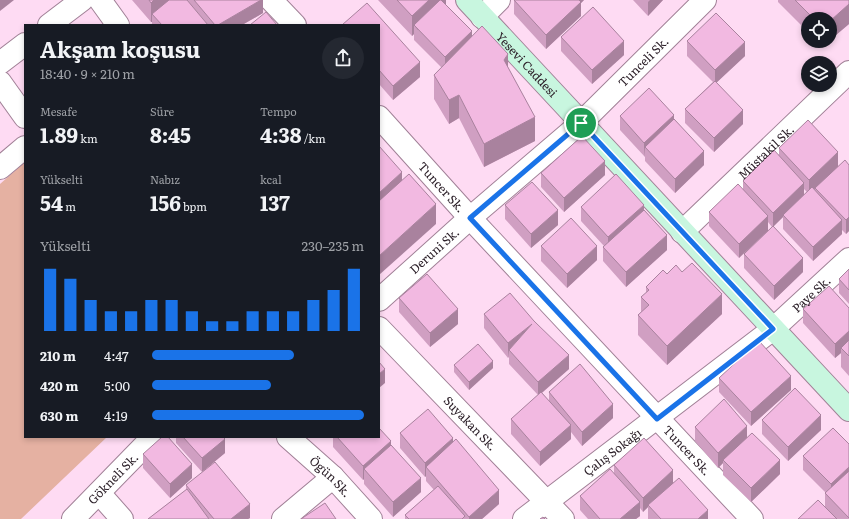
<!DOCTYPE html>
<html lang="tr">
<meta charset="utf-8">
<style>
:root{--surface:#171b24;--page:#242831;--text:#f1f3f6;--muted:#9ea1a6;--accent:#1a73e8}
body{margin:0;font-family:Literata,serif;background:var(--page);color:var(--text);height:100vh;display:flex;flex-direction:column;font-size:15px;white-space:nowrap}
*{box-sizing:border-box;margin:0}
p{font-size:13px;color:var(--muted)}
.icon{flex:none;width:22px;height:22px;fill:none;stroke:currentColor;stroke-width:2;stroke-linecap:round;stroke-linejoin:round}
.map{position:relative;flex:1;overflow:hidden}
.details{position:absolute;left:24px;top:24px;width:356px;height:414px;display:flex;flex-direction:column;background:var(--surface);border-radius:0px;box-shadow:0 2px 6px #0003}
.details>*{flex:none}
.fabs{position:absolute;left:801px;top:12px;display:grid;gap:8px}
.fabs a{display:grid;place-items:center;width:36px;height:36px;border-radius:50%;background:var(--surface);box-shadow:0 2px 6px #0003;font-size:20px}
.pin{position:absolute;display:grid;place-items:center;width:34px;height:34px;color:#fff;margin:-17px;border:2px solid #fff;border-radius:50%;box-shadow:0 1px 4px #0007}
.round{display:grid;place-items:center;flex:none;width:42px;height:42px;border-radius:21px;background:var(--page)}
.headline{display:flex;align-items:center;justify-content:space-between;height:68px;padding:0 16px}
h1{font-size:22px;font-weight:700;line-height:30px}
.figures{display:grid;grid-template-columns:repeat(3,1fr);gap:6px;height:68px;padding:4px 16px}
.figures div{display:grid;align-content:center}
.figures b{font-size:20px;font-weight:700}
.figures small{font-size:11px;font-weight:400}
.figures p{font-size:11px}
.chart{height:112px;padding:8px 16px}
.chart p{display:flex;justify-content:space-between}
.chart svg{width:100%;height:72px;margin-top:4px;stroke:var(--accent);stroke-width:6}
ul{padding:0 16px;list-style:none;font-size:13px}
li{display:grid;grid-template-columns:64px 48px 1fr;align-items:center;height:30px}
li i{height:10px;border-radius:5px;background:var(--accent)}
.map>svg:first-child{display:block}
</style>
<div class="map">
<svg width="849" height="519" viewBox="0 0 849 519">
<rect width="100%" height="100%" fill="#fedbf3"/>
<polygon fill="#e5b1a2" points="25,162 25,437 107,437 21,519 0,519 0,184"/>
<g fill="none" stroke-linecap="round" stroke-linejoin="round">
<g stroke="#a18197" stroke-width="24">
<g id="street">
<polyline points="100,0 118,25"/>
<polyline points="271,0 295,25"/>
<polyline points="482,17 499,0"/>
<polyline points="49,25 82,0"/>
<polyline points="0,63 25,44"/>
<polyline points="0,82 25,117"/>
<path id="s1" d="M379,117l91,101 282,301"/>
<polyline points="0,168 25,147"/>
<path id="s2" d="M682,232l167,-160"/>
<path id="s3" d="M379,300l91,-82 111,-95 124,-123"/>
<path id="s4" d="M379,328l184,191"/>
<path id="s5" d="M288,437l45,40 38,42"/>
<polyline points="99,493 122,519"/>
<path id="s6" d="M73,519l80,-82"/>
<polyline points="283,519 333,477"/>
<path id="s7" d="M524,519l249,-190 76,-70"/>
</g>
</g>
<g stroke="#a18197" stroke-width="24">
<g id="secondary">
<path id="s8" d="M467,0l382,410"/>
</g>
</g>
<use href="#street" stroke="#fff" stroke-width="22"/>
<use href="#secondary" stroke="#c8f6df" stroke-width="22"/>
</g>
<g fill="#d09fc2" fill-rule="evenodd">
<polygon points="132,0 263,0 263,13 242,25 152,25 152,22 151,22"/>
<polygon points="378,0 446,0 446,4 445,4 472,37 508,68 535,141 484,167 459,118 449,124 434,99 434,75 442,68 414,40 414,34 412,36"/>
<polygon points="514,0 584,0 581,3 581,16 546,49 514,14"/>
<polygon points="633,0 663,0 648,16"/>
<polygon points="778,0 849,0 849,24 830,40 830,19 808,19 808,32 778,2"/>
<polygon points="379,25 420,77 393,100 379,84"/>
<polygon points="561,37 624,55 592,84 561,51"/>
<polygon points="687,41 745,56 716,83 743,124 714,152 685,123 685,109 713,82 687,56"/>
<polygon points="817,41 829,41 823,47"/>
<polygon points="620,116 674,119 704,165 675,193 645,161 645,157 620,130"/>
<path d="M779,148l59,18 11,-1v66l-3,3 -4,-4v4l-29,27 -30,-32v-12l-10,9 30,46 -29,28 -30,-32v-14l28,-27 -4,-5 -29,36 -30,-32v-14l34,-23v-8l36,-25zM804,189l3,3 -3,3z"/>
<polygon points="541,173 605,175 564,212 541,187"/>
<polygon points="505,205 558,225 531,248 505,219"/>
<polygon points="581,207 644,210 667,250 626,287 603,261 603,247 604,246 581,221"/>
<polygon points="541,246 597,260 567,288 541,261"/>
<polygon points="849,269 849,304 839,293 839,279"/>
<polygon points="667,274 722,314 667,365 638,335 638,315 641,312 641,297 646,293 646,287"/>
<polygon points="399,298 458,324 430,347 399,312"/>
<polygon points="849,308 849,376 841,367 841,353 835,358 803,323 803,309"/>
<polygon points="484,314 569,369 542,393 549,401 549,392 613,418 582,446 571,432 571,439 540,466 511,434 511,419 538,395 509,364 509,357 508,358 484,328"/>
<polygon points="454,365 493,368 469,390 454,372"/>
<polygon points="719,378 791,390 751,426 719,392"/>
<polygon points="762,420 821,430 788,461 762,434"/>
<polygon points="695,427 747,437 780,474 751,502 723,475 723,463 718,468 695,441"/>
<polygon points="400,433 453,443 499,504 482,519 405,519 405,515 434,490 426,481 426,476 425,477 400,448"/>
<polygon points="176,437 223,437 225,453 202,472 176,443"/>
<polygon points="333,437 379,437 391,445 421,492 393,517 364,484 364,479 363,480 333,447"/>
<polygon points="849,444 849,519 798,519 825,507 825,492 803,470 803,456"/>
<polygon points="143,454 192,478 170,498 143,468"/>
<polygon points="614,465 673,482 708,519 648,519 648,507 643,512 640,508 640,516 636,519 588,519 580,510 580,496 614,473"/>
<polygon points="186,485 250,518 248,519 148,519 186,490"/>
</g>
<g fill="#a9829e">
<polygon points="0,0 14,0 0,11"/>
<polygon points="154,0 178,0 152,14 152,22 151,22 151,3"/>
<polygon points="261,0 263,0 263,13 242,25 218,25"/>
<polygon points="429,0 446,0 446,4 418,30 414,25 414,34 412,36 412,16"/>
<polygon points="576,0 584,0 581,3 581,16 546,49 546,35"/>
<polygon points="650,0 663,0 648,16 648,2"/>
<polygon points="849,4 849,24 830,40 830,21"/>
<polygon points="472,31 472,45 445,71 445,57"/>
<polygon points="624,41 624,55 592,84 592,70"/>
<polygon points="823,41 829,41 823,47"/>
<polygon points="745,42 745,56 715,84 715,70"/>
<polygon points="508,54 508,77 504,60"/>
<polygon points="420,62 420,77 393,100 393,86"/>
<polygon points="459,95 459,118 449,124 449,100"/>
<polygon points="743,110 743,124 714,152 714,138"/>
<polygon points="674,115 674,129 645,147 644,157 644,143"/>
<polygon points="535,117 535,141 484,167 484,144"/>
<polygon points="704,151 704,165 675,193 675,179"/>
<polygon points="838,152 838,167 809,194 809,180"/>
<polygon points="605,161 605,175 564,212 564,198"/>
<polygon points="402,172 402,187 379,208 379,193"/>
<polygon points="804,183 804,197 783,215 783,217 773,227 773,213"/>
<polygon points="436,204 436,224 379,275 379,256"/>
<polygon points="644,205 644,219 608,251 608,237"/>
<polygon points="558,210 558,225 531,248 531,234"/>
<polygon points="768,216 768,231 739,258 739,244"/>
<polygon points="849,217 849,231 846,234 846,220"/>
<polygon points="842,220 842,234 813,261 813,247"/>
<polygon points="667,235 667,250 626,287 626,272"/>
<polygon points="597,246 597,260 567,288 567,274"/>
<polygon points="803,258 803,272 774,300 774,286"/>
<polygon points="722,294 722,314 667,365 667,346"/>
<polygon points="458,309 458,324 430,347 430,333"/>
<polygon points="532,324 509,350 508,358 508,343"/>
<polygon points="849,331 849,345 841,348 841,353 835,358 835,344"/>
<polygon points="569,355 569,369 538,396 538,382"/>
<polygon points="493,361 493,368 469,390 469,382"/>
<polygon points="385,369 385,383 379,388 379,374"/>
<polygon points="791,376 791,390 751,426 751,412"/>
<polygon points="613,404 613,418 582,446 582,432"/>
<polygon points="821,415 821,430 788,461 788,447"/>
<polygon points="571,425 571,439 540,466 540,452"/>
<polygon points="747,426 747,440 723,460 723,463 718,468 718,453"/>
<polygon points="453,438 453,452 426,467 426,476 425,477 425,463"/>
<polygon points="225,439 225,453 202,472 202,458"/>
<polygon points="391,441 391,455 364,469 364,479 363,480 363,466"/>
<polygon points="780,460 780,474 751,502 751,488"/>
<polygon points="192,464 192,478 170,498 170,484"/>
<polygon points="849,467 849,481 831,498 831,484"/>
<polygon points="673,470 673,484 648,505 648,507 643,512 643,498"/>
<polygon points="421,478 421,492 393,517 393,502"/>
<polygon points="499,490 499,504 482,519 469,519 469,517"/>
<polygon points="640,502 640,516 636,519 620,519"/>
<polygon points="250,504 250,518 248,519 231,519"/>
<polygon points="708,510 708,519 698,519"/>
</g>
<g fill="#f2b9e1" stroke="#a9829e">
<polygon points="149,0 154,0 151,3"/>
<polygon points="169,0 187,0 208,25 162,25 152,14"/>
<polygon points="194,0 261,0 218,25 215,25"/>
<polygon points="397,0 429,0 412,16"/>
<polygon points="440,0 441,0 472,31 445,57 414,25"/>
<polygon points="514,0 579,0 581,2 546,35"/>
<polygon points="795,0 849,0 849,4 830,21 830,19 814,19"/>
<polygon points="367,3 420,62 393,86 379,70 379,25 342,25"/>
<polygon points="593,7 624,41 592,70 561,37"/>
<polygon points="266,12 277,25 250,25"/>
<polygon points="716,13 745,42 715,70 687,41"/>
<polygon points="482,26 508,54 504,60 535,117 484,144 459,95 449,100 434,75"/>
<polygon points="715,81 743,110 714,138 685,109"/>
<polygon points="649,88 674,115 644,143 620,116"/>
<polygon points="674,119 704,151 675,179 645,147"/>
<polygon points="808,120 838,152 809,180 779,148"/>
<polygon points="582,136 605,161 564,198 541,173"/>
<polygon points="379,146 402,172 379,193"/>
<polygon points="774,150 804,183 773,213 743,181"/>
<polygon points="845,160 849,165 849,217 846,220 815,188"/>
<polygon points="409,174 436,204 379,256 379,201"/>
<polygon points="616,174 644,205 608,237 581,207"/>
<polygon points="532,182 558,210 531,234 505,205"/>
<polygon points="738,184 768,216 739,244 709,212"/>
<polygon points="812,187 842,220 813,247 783,215"/>
<polygon points="644,210 667,235 626,272 603,247"/>
<polygon points="571,218 597,246 567,274 541,246"/>
<polygon points="773,226 803,258 774,286 744,254"/>
<polygon points="692,263 722,294 667,346 638,315 649,305 641,297 649,290 646,287 663,270 667,274 676,265 682,272"/>
<polygon points="849,269 849,290 839,279"/>
<polygon points="427,274 458,309 430,333 399,298"/>
<polygon points="829,286 849,308 849,331 835,344 803,309"/>
<polygon points="510,293 534,321 569,355 538,382 509,350 532,324 508,343 484,314"/>
<polygon points="849,340 849,356 841,348"/>
<polygon points="759,341 791,376 751,412 719,378"/>
<polygon points="478,344 493,361 469,382 454,365"/>
<polygon points="379,362 385,369 379,374"/>
<polygon points="580,364 613,404 582,432 549,392"/>
<polygon points="795,388 821,415 788,447 762,420"/>
<polygon points="541,392 571,425 540,452 511,419"/>
<polygon points="724,399 747,426 718,453 695,427"/>
<polygon points="428,409 453,438 425,463 400,433"/>
<polygon points="379,428 391,441 363,466 337,437 379,437"/>
<polygon points="833,428 849,444 849,467 831,484 803,456"/>
<polygon points="752,433 780,460 751,488 723,460"/>
<polygon points="162,437 168,437 192,464 170,484 143,454"/>
<polygon points="183,437 223,437 225,439 202,458"/>
<polygon points="644,438 673,470 643,498 614,465"/>
<polygon points="456,439 499,490 469,517 426,467"/>
<polygon points="391,445 421,478 393,502 364,469"/>
<polygon points="215,462 250,504 231,519 214,519 186,485"/>
<polygon points="610,469 640,502 620,519 600,519 580,496"/>
<polygon points="849,471 849,518 825,493"/>
<polygon points="679,478 708,510 698,519 661,519 648,505"/>
<polygon points="438,486 465,516 462,519 409,519 405,515"/>
<polygon points="187,489 209,519 148,519"/>
<polygon points="818,500 837,519 798,519"/>
<polygon points="325,503 336,519 301,519"/>
<polygon points="543,517 545,519 540,519"/>
</g>
<g fill="none" stroke-linecap="round" stroke-linejoin="round">
<g stroke="#fff" stroke-width="8">
<polygon id="route" points="581,123 773,329 657,419 470,218"/>
</g>
<use href="#route" stroke="#1a73e8" stroke-width="5"/>
</g>
<g text-anchor="middle" dominant-baseline="central" stroke-width="3.5" stroke-linejoin="round" paint-order="stroke">
<g font-size="12" fill="#2c2029" stroke="#fff">
<text stroke="none"><textPath href="#s3" startOffset="356">Tunceli Sk.</textPath></text>
<text stroke="none"><textPath href="#s8" startOffset="88">Yesevi Caddesi</textPath></text>
<text stroke="none"><textPath href="#s2" startOffset="116">Müstakil Sk.</textPath></text>
<text stroke="none"><textPath href="#s1" startOffset="94">Tuncer Sk.</textPath></text>
<text stroke="none"><textPath href="#s3" startOffset="74">Deruni Sk.</textPath></text>
<text stroke="none"><textPath href="#s7" startOffset="365">Paye Sk.</textPath></text>
<text stroke="none"><textPath href="#s4" startOffset="132">Suyakan Sk.</textPath></text>
<text stroke="none"><textPath href="#s1" startOffset="454">Tuncer Sk.</textPath></text>
<text stroke="none"><textPath href="#s7" startOffset="111">Çalış Sokağı</textPath></text>
<text stroke="none"><textPath href="#s5" startOffset="58">Ögün Sk.</textPath></text>
<text stroke="none"><textPath href="#s6" startOffset="57">Gökneli Sk.</textPath></text>
</g>
</g>
</svg>
<div class="fabs">
<a><svg class="icon" aria-label="locate" viewBox="0 0 24 24"><circle cx="12" cy="12" r="6"/><path d="M12 2v4M12 18v4M2 12h4M18 12h4"/></svg></a>
<a><svg class="icon" aria-label="layers" viewBox="0 0 24 24"><path d="M12 4l9 5-9 5-9-5zM3 14l9 5 9-5"/></svg></a>
</div>
<div class="pin" style="left:581px;top:123px;background:#1e9e55"><svg class="icon" aria-label="arrive" viewBox="0 0 24 24"><path d="M6 21V4h12l-3 4 3 4H6"/></svg></div>
<section class="details">
<div class="headline"><div><h1>Akşam koşusu</h1><p>18:40 · 9 × 210 m</p></div><a class="round"><svg class="icon" aria-label="share" viewBox="0 0 24 24"><path d="M12 15V3M7 8l5-5 5 5M5 13v7h14v-7"/></svg></a></div>
<div class="figures">
<div><p>Mesafe</p><b>1.89<small> km</small></b></div>
<div><p>Süre</p><b>8:45</b></div>
<div><p>Tempo</p><b>4:38<small> /km</small></b></div>
</div>
<div class="figures">
<div><p>Yükselti</p><b>54<small> m</small></b></div>
<div><p>Nabız</p><b>156<small> bpm</small></b></div>
<div><p>kcal</p><b>137</b></div>
</div>
<div class="chart"><p><span>Yükselti</span>230–235 m</p>
<svg viewBox="0 0 160 44" preserveAspectRatio="none"><path d="M5 44V6M15 44V12M25 44V25M35 44V32M45 44V32M55 44V25M65 44V25M75 44V32M85 44V38M95 44V38M105 44V32M115 44V32M125 44V32M135 44V25M145 44V19M155 44V6"/></svg>
</div>
<ul>
<li><b>210 m</b>4:47<i style="width:67%"></i></li>
<li><b>420 m</b>5:00<i style="width:56%"></i></li>
<li><b>630 m</b>4:19<i style="width:100%"></i></li>
</ul>
</section>
</div>
